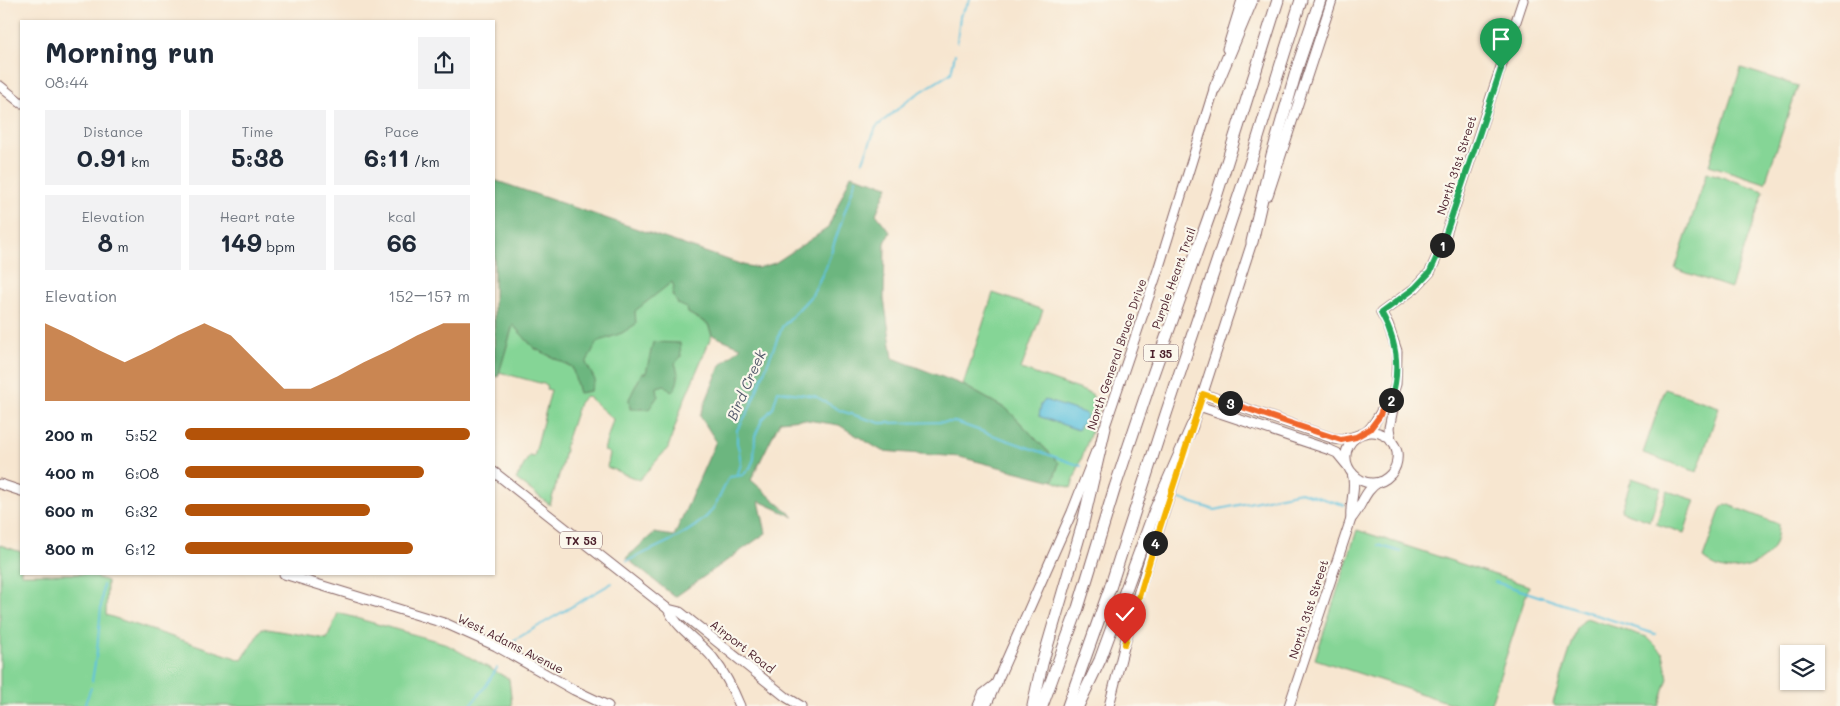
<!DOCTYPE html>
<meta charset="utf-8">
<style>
:root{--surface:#fff;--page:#f2f2f3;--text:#1f2937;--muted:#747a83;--accent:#b45309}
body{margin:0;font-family:Mali,sans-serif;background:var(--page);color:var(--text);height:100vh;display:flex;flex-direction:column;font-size:19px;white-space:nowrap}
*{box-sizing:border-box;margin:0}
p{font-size:16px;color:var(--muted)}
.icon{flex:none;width:28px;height:28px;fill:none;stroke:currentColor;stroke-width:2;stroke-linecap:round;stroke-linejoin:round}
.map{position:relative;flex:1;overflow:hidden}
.sheet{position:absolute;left:20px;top:20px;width:475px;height:555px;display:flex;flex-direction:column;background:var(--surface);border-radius:0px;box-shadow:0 1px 4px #0004}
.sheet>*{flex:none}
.buttons{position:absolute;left:1780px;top:645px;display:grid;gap:10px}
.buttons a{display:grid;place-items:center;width:45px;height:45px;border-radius:0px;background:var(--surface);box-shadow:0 1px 4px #0004;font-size:25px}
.pin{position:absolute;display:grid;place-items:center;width:42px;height:42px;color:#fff;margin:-51px -21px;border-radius:50% 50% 50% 0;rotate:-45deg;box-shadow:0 0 5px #0007}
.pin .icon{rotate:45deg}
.km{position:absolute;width:25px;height:25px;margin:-12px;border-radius:50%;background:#222;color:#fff;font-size:14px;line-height:25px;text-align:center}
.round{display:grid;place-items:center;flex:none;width:52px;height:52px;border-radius:0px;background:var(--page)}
.head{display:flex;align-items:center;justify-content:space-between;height:85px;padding:0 25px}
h1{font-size:28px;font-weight:800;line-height:38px}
.stats{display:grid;grid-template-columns:repeat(3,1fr);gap:8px;height:85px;padding:5px 25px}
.stats div{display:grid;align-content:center;border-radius:0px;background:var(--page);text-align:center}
.stats b{font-size:25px;font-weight:800}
.stats small{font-size:14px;font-weight:400}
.stats p{font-size:14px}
.chart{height:140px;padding:10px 25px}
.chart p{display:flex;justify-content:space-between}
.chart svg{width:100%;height:90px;margin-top:5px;fill:var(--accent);opacity:.7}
ul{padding:0 25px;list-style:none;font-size:16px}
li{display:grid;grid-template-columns:80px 60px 1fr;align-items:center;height:38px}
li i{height:12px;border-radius:6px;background:var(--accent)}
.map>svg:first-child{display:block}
</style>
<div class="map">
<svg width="1840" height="706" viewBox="0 0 1840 706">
<rect width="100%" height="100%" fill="#fbf7ec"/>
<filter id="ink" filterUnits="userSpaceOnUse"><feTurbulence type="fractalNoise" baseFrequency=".02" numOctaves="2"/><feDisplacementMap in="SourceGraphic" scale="10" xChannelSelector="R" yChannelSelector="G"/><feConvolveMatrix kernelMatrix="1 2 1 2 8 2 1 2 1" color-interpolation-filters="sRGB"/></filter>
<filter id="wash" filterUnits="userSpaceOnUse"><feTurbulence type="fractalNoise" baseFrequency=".0096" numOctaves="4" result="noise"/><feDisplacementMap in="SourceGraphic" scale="20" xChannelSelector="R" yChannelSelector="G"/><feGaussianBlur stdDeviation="1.12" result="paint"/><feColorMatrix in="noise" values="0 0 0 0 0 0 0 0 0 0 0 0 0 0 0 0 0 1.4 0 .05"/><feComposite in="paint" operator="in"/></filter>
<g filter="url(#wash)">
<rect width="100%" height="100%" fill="#f7e6d0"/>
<g fill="#85d596" stroke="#687a60">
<polygon points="1741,68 1798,86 1765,183 1709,165"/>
<polygon points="1707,172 1764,191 1731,288 1675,269"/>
<polygon points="672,281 687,308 688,313 708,324 712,335 683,403 668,448 639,480 607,467 610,454 604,450 613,419 587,396 584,397 579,403 567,439 562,465 550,505 516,479 529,456 534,457 551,390 546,389 547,385 499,372 513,325 534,348 572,367 579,392 590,391 557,347"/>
<polygon points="993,293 1043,310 1021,369 1092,394 1094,400 1101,404 1071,488 1053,481 1059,463 1008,410 963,385"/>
<polygon points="1665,389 1719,407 1697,472 1643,453"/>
<polygon points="1632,478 1661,488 1650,521 1621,511"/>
<polygon points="1667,491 1695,500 1684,533 1656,524"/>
<path d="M1726,504l52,20c0,7 -1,16 -4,22 -10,18 -35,28 -54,22 -6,-2 -12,-6 -17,-10l18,-50z"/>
<polygon points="1357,530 1529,586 1490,706 1459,706 1315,659"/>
<polygon points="0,545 21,552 21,574 86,574 107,581 106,615 242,660 262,628 327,639 338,613 444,643 509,679 512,706 0,706"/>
<polygon points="1586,618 1647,637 1663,653 1668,678 1659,706 1555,706 1553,703 1577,628"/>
</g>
<g fill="#6cb67f" stroke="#5b6a55">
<polygon points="851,175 888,186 876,214 890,232 885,243 884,299 893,358 963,385 1008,410 1059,463 1053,481 960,457 882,451 839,425 801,419 780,421 751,480 794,517 759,501 766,533 675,597 626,558 654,533 674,536 716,441 700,416 720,366 741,347 712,335 708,324 688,313 687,308 678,304 672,294 674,287 672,282 635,311 636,324 622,333 597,342 586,363 595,380 590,391 579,393 572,367 534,348 513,325 498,377 494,376 494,180 743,265 758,268 775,263 828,228"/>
<path d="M653,342l27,1 1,14 -6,6c4,11 5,19 -3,29l-7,-7 -8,2 1,9 -9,13h-19l-1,-10 13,-26h4z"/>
</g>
<polygon fill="#60c3de" stroke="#557184" points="1045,400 1084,413 1087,416 1078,430 1041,417 1039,416 1041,405"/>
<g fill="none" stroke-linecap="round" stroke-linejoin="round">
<g stroke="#60c3de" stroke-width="2">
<polyline points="957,42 960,16 970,0"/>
<polyline points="863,161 876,127 911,98 951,73 955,54"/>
<polyline points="737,476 743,475 750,468 754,459 755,436 762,420 773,408 778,391 815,396 841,411 880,423 955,422 1081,466"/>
<polyline points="1180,499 1215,510 1300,492 1344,505"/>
<polyline points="1378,545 1401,552"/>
<path d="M627,561c27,-13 60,-25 81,-46 9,-10 15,-26 21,-38l8,-1 4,-12 -2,-14 -2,-7v-13l12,-20 33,-83 30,-32 14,-28 30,-88"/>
<polyline points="1495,582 1655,634"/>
<polyline points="511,642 612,583"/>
<polyline points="92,681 97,651 103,585"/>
<polyline points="84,706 91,688"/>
<polyline points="470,706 485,687 497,668"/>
</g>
</g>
</g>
<g filter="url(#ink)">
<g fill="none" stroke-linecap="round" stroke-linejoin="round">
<g stroke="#876565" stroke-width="11">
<g id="secondary">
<polyline points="1227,49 1242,0"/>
<polyline points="1268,195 1332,0"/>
<path d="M1203,394l132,45c17,3 28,-11 44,-6 9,3 16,10 18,19 1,8 -1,16 -6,22 -24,27 -64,-13 -35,-37"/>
<polyline points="1199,406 1330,450 1337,453 1346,464"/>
<polyline points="1191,430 1254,236"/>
<polyline points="1103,432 1158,270 1216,83"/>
<path d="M1366,432c11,-8 13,-23 24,-30"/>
<polyline points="1391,441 1389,428 1393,409 1390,402 1396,384 1397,351 1388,325 1381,313 1415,288 1430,272 1443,243 1523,0"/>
<polyline points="0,484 21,491"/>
<path d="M1351,519c-2,-16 6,-30 1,-46"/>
<polyline points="284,574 447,624 496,646 574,690 608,706"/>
<polyline points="986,706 1072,512 1096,451"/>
<polyline points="1109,706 1135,604 1178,469"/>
<path d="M1289,706l62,-187c11,-12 13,-29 28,-37"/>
</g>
</g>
<g stroke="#876565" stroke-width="11">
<g id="primary">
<polyline points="0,86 21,103"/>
<polyline points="494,472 668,609 680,612 786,697 801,706"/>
<path d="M668,609c10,21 30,31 45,49 11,14 20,31 27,48"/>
<polyline points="978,706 983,694 997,683"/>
</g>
</g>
<g stroke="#876565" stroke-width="13">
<g id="highway">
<polyline points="1215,88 1252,0"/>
<polyline points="1252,242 1272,155 1298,65 1320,0"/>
<polyline points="1033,706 1042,664 1082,527 1105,428"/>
<polyline points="1042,706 1078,608 1115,487 1152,377 1216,197 1278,0"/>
<polyline points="1068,706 1110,588 1167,411 1252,157 1301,0"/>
<polyline points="1078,706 1100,660 1155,510 1192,426"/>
</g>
</g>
<use href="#secondary" stroke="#fff" stroke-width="9"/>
<use href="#primary" stroke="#fff" stroke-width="9"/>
<use href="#highway" stroke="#fff" stroke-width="11"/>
</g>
</g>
<g fill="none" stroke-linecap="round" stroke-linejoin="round" filter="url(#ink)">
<g stroke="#fff" stroke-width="10">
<polyline id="split-1" points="1442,245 1501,69"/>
</g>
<g stroke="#fff" stroke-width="10">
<path id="split-2" d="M1391,400c10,-31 6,-59 -10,-87l34,-25 15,-16 12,-27"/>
</g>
<g stroke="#fff" stroke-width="10">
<polyline id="split-3" points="1230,403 1341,440 1356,437 1370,429 1379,417 1384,406 1391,400"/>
</g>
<g stroke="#fff" stroke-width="10">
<polyline id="split-4" points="1155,543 1203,394 1230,403"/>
</g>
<g stroke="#fff" stroke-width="10">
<polyline id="split-5" points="1125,644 1155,543"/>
</g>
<use href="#split-1" stroke="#22a559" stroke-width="6"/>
<use href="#split-2" stroke="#22a559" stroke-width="6"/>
<use href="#split-3" stroke="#f0652b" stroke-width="6"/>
<use href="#split-4" stroke="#f5b400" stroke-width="6"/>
<use href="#split-5" stroke="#f5b400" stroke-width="6"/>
</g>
<g text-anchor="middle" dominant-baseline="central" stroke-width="4.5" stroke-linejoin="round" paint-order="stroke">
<g fill="#fbf7ec" stroke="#7f6065" stroke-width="1">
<rect x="1143.5" y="344.5" width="35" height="17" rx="4"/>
<rect x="560" y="531.5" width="42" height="17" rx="4"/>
</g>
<g font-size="11" font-weight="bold" fill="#4a1f2b">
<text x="1161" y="353">I 35</text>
<text x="581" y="540">TX 53</text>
</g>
<g font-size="12" fill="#4a1f2b" stroke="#fbf7ec">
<text transform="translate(1456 165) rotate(-72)">North 31st Street</text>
<text transform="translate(1173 278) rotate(-70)">Purple Heart Trail</text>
<text transform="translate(1116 354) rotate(-71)">North General Bruce Drive</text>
<text transform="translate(1308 609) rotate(-72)">North 31st Street</text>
<text transform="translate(511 643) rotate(27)">West Adams Avenue</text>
<text transform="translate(743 646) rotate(38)">Airport Road</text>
</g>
<g font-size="14" font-style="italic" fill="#52586a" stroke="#fbf7ec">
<text transform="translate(746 385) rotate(-66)">Bird Creek</text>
</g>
</g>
</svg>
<div class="buttons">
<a><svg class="icon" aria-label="layers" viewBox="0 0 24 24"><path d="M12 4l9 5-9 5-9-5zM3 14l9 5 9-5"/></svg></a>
</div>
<div class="pin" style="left:1501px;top:69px;background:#1e9e55"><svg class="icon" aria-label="arrive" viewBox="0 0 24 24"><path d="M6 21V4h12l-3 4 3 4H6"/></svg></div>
<div class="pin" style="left:1125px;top:644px;background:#d93025"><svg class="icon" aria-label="check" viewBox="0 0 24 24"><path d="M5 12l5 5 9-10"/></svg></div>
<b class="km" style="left:1442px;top:245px">1</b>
<b class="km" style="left:1391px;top:400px">2</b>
<b class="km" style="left:1230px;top:403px">3</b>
<b class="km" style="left:1155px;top:543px">4</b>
<section class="sheet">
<div class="head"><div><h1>Morning run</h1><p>08:44</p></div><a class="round"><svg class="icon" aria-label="share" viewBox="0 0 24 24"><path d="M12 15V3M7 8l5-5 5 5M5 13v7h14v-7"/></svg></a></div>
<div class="stats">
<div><p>Distance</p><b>0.91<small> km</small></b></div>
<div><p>Time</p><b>5:38</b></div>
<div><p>Pace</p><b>6:11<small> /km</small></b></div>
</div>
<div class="stats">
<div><p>Elevation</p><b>8<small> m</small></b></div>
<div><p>Heart rate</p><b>149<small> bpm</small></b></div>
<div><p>kcal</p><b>66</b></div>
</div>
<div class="chart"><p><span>Elevation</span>152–157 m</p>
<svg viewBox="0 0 160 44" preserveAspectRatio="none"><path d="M0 44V6L10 12L20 19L30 25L40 19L50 12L60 6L70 12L80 25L90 38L100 38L110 32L120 25L130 19L140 12L150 6L160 6V44z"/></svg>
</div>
<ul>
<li><b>200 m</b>5:52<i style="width:100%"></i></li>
<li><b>400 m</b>6:08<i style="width:84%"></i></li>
<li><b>600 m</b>6:32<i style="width:65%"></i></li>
<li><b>800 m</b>6:12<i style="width:80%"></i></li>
</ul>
</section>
</div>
